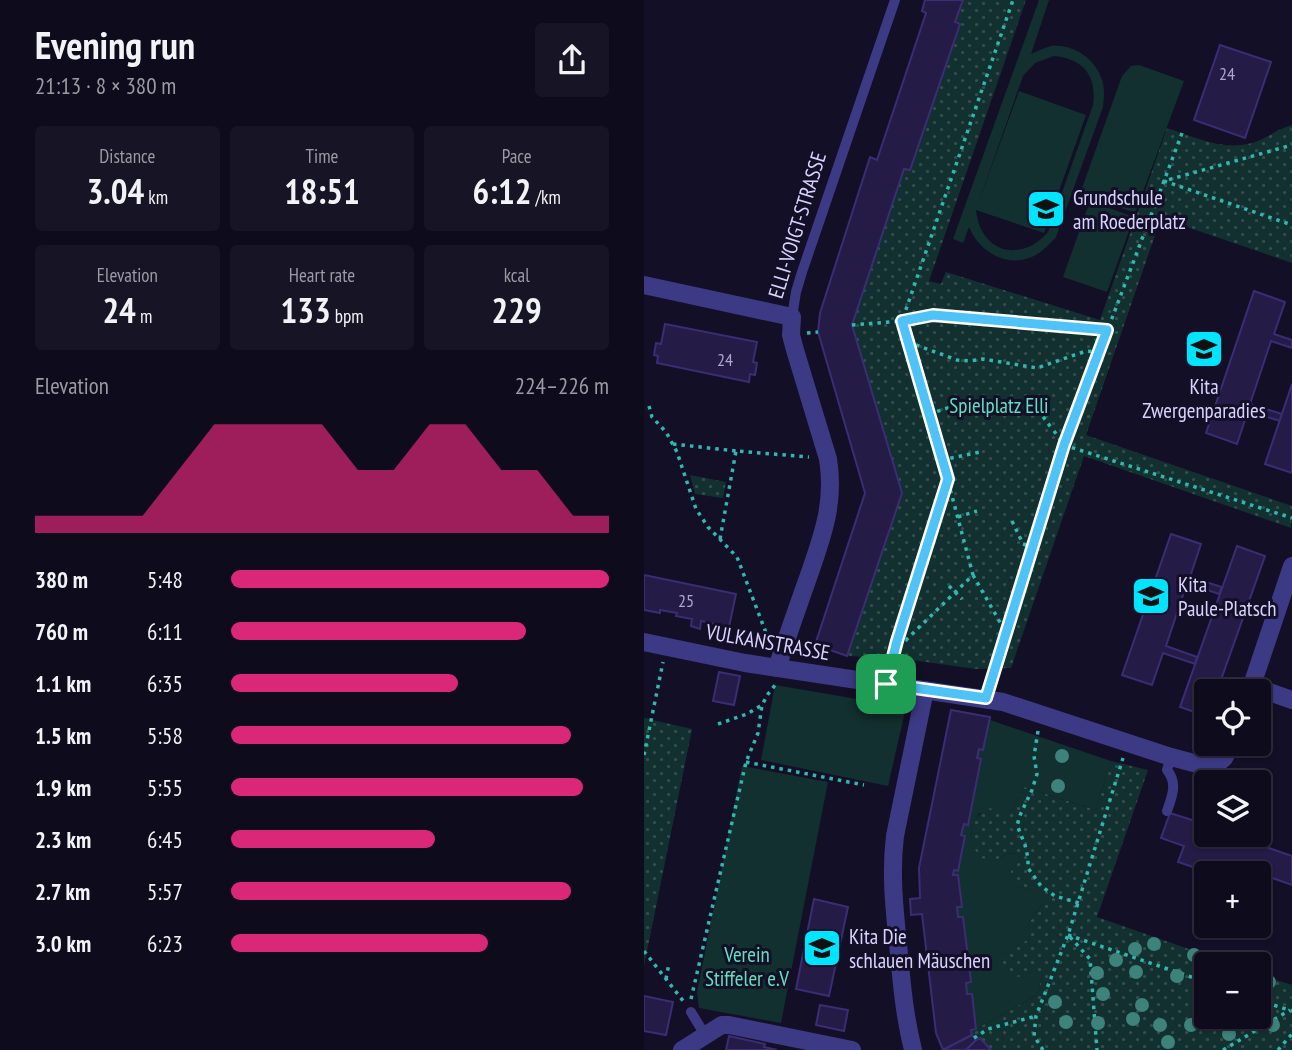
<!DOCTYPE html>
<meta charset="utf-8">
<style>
:root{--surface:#0e0b1c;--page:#171425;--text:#f1f3f6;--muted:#9b9ba3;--line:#2e2b3b;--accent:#db2777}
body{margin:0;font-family:"PT Sans Narrow",sans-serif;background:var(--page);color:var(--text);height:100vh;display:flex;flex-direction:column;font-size:26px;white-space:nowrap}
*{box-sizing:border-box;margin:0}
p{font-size:23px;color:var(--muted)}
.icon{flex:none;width:38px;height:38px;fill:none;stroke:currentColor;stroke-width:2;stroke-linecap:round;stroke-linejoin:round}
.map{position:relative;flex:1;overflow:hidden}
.drawer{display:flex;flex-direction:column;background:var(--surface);width:644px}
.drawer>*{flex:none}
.fabs{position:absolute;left:550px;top:679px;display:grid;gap:14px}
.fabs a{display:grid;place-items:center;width:77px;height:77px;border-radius:7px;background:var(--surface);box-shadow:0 2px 5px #0004,0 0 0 2px var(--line);font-size:35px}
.pin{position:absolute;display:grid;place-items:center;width:60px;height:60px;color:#fff;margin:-30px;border-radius:14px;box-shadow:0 4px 10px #0006}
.round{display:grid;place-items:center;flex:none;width:74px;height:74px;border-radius:7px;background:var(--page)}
.headline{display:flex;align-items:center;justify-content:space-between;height:119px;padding:0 35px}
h1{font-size:38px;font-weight:700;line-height:52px}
.metrics{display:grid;grid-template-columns:repeat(3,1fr);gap:10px;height:119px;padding:7px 35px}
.metrics div{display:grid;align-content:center;border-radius:7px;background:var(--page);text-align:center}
.metrics b{font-size:35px;font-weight:700}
.metrics small{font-size:19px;font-weight:400}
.metrics p{font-size:19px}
.chart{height:196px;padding:14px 35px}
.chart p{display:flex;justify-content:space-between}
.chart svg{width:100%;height:126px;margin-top:7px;fill:var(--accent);opacity:.7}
ul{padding:0 35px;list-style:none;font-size:23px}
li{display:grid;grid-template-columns:112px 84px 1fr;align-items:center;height:52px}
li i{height:18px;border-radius:9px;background:var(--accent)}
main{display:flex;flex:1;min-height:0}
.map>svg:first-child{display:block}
</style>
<main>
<section class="drawer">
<div class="headline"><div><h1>Evening run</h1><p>21:13 · 8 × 380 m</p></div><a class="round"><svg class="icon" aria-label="share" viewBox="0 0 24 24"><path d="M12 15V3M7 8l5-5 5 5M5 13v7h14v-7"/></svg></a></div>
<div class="metrics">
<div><p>Distance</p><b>3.04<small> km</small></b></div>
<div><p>Time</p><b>18:51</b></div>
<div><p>Pace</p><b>6:12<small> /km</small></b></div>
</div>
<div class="metrics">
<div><p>Elevation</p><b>24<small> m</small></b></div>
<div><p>Heart rate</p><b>133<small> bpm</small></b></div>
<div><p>kcal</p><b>229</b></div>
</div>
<div class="chart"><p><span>Elevation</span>224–226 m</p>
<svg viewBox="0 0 160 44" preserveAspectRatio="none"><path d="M0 44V38L10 38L20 38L30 38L40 22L50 6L60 6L70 6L80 6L90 22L100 22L110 6L120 6L130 22L140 22L150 38L160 38V44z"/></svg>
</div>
<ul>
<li><b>380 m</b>5:48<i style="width:100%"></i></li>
<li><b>760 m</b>6:11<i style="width:78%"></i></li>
<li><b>1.1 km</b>6:35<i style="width:60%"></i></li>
<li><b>1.5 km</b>5:58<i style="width:90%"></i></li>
<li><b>1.9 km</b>5:55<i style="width:93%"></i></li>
<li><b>2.3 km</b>6:45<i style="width:54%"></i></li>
<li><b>2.7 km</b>5:57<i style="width:90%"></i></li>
<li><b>3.0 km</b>6:23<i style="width:68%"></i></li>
</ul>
</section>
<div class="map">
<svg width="648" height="1050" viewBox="0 0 648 1050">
<defs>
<pattern id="park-dots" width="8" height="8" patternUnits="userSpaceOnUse" patternTransform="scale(1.75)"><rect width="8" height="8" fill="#12302f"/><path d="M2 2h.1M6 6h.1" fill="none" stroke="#344d4e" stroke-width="1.8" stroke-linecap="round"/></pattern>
</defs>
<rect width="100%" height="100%" fill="#130f26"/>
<g fill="#12302f" fill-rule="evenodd">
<path d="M395,0h10l-18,54c6,-3 13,-6 20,-8 22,-3 45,13 51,34 3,9 2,18 1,27l-47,130c-7,8 -17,18 -27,21 -25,9 -51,-8 -60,-31l-6,16 -10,-4zM410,56c29,3 43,19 39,49l-45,127c-28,32 -68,20 -72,-22l68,23 42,-118 -67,-24 -42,116 46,-131 12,-13z"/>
<polygon points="495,65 540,81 491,213 441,195 438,188 478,76 487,66"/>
<polygon points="446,201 490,217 463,292 419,277"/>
<polygon points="131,685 254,706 259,710 260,716 244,786 117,760"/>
<polygon points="346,720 467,761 452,810 380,787 366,813 335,813 328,826 327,837 352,860 362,854 374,853 376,860 367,871 372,886 397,893 398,904 384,923 388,938 355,956 399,974 393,995 332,1029 328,994 323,994 322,983 327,982 319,917 314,917 313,907 317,907 314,875 309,875 310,870 314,870 321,836 317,835 320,824 324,824 337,760 333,758 335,749 339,750"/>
<polygon points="98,766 184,782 137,1023 55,1008 53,992"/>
</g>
<g fill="url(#park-dots)">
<path d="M319,0h63l-97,281 12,3 5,-12 154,48 67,-192c28,9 55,23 85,15 14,-4 25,-14 40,-18v138l-131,-45 -75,217 206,71 -1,22 -207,-72 -73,212 -35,1 -72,-10 -57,-3 55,-163 -50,-168 52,-156 6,1 50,-145 -5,-3z"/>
<polygon points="46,475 82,482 79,498 51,494"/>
<polygon points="0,718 48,729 0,966"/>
<path d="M467,761l37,9 -51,147 135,47h-26v53h52v-43l34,11v65h-301l-11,-12 -4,2 -4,-5 -1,-5 5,-1 61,-34 6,-21 -28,3 -11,-8 -5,-13 32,-18 -3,-15 14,-19 -2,-11 -24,-7 -5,-6v-9l9,-11 -2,-7 -12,1 -10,6 -16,-2c-13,-19 -13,-39 9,-50l21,5 14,-26 72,23z"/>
</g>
<g fill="#241b47" stroke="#3b2d73" stroke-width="2">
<polygon points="281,0 319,0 311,22 316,24 266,170 260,169 208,325 258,493 203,656 171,645 221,493 174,332 176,313 226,157 233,160 282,13 278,11"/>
<polygon points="576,45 627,62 601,138 550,120"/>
<polygon points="610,291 641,302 630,334 648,340 648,348 627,341 606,404 638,414 636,421 604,411 593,444 562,433"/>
<polygon points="21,324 113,342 109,362 113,363 111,375 106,374 105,382 13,363 14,356 10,355 12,343 17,344"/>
<polygon points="648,384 648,473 621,464"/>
<polygon points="527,534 557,544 546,577 578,587 575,594 543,583 522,646 553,657 551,664 519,653 508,685 478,675"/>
<polygon points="593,546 621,556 573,691 562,691 562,716 536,707"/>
<polygon points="0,575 92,594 85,627 57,621 56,629 47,626 48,619 32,616 33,613 16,610 16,613 0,610"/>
<polygon points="75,672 96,676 90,705 69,701"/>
<polygon points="307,710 346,717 339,750 335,749 333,758 337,759 324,825 320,824 317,835 321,836 314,871 310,870 309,875 314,875 318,907 313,907 314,917 319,917 327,982 322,983 323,994 328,994 332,1029 327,1030 328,1035 299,1050 292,1033 278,914 267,915 266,899 276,898 275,868"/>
<polygon points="556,807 562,810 562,835 587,835 648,856 648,885 578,860 574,873 566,873 534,862 540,846 517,838 526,813 551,821"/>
<polygon points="170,899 204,907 185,996 152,989"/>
<polygon points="0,996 29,1002 22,1035 0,1031"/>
<polygon points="176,1005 204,1010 200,1031 172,1025"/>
<polygon points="328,1035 332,1040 322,1050 299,1050"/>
<polygon points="85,1036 121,1044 120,1047 133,1050 82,1050"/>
<polygon points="336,1038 347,1050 322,1050 332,1040"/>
</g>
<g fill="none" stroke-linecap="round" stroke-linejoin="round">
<g stroke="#2fb8b0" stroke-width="3.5" stroke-dasharray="3.5 5" stroke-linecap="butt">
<polyline points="538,133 520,181 648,225"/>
<polyline points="208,325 258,321 289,315 463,330"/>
<polyline points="163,333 174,332"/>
<polyline points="264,342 313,360 326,361 339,359 393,368 442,351 454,352"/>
<polyline points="5,406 8,417 22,432 33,452 52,509 64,527 93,557 124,638"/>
<polyline points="394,410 409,430"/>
<polyline points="285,414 319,403"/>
<polyline points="410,431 420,445 648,518"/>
<polyline points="29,444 92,451"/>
<polyline points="298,460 336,452"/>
<polyline points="314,517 333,511"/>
<polyline points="368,521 379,544 389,547"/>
<polyline points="76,539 92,451 165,457"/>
<polyline points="329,575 361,631"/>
<polyline points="305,586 318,599"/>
<polyline points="253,641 262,640 329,575 304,481"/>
<polyline points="246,668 253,641 304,479 258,321 369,0"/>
<polyline points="347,682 420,445 520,181 648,145"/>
<polyline points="74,724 103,714 118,705"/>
<polyline points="394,731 390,756 393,774 388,790 377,813 373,825 381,845 384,858 384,868 397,886 411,896 435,903"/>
<polyline points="0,755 19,662"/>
<polyline points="102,762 220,785"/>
<polyline points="424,935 562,982"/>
<polyline points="426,937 446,959 453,1050"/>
<polyline points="0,951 40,1002"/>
<polyline points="22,979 25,963"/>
<polyline points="47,999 102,762 114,733 118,705 124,694 132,684"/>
<polyline points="614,1000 648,1011"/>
<polyline points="330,1038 344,1029 392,1016"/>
<polyline points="399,1050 390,1036 392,1016 424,935 479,758"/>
<polyline points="579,1050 646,1010"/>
<polyline points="634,1050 648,1034"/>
</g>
<g stroke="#3d3a85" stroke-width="10">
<polyline points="148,317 152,292 158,272 251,0"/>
<path d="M523,811c5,-14 11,-28 0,-41l4,-13"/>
<polyline points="47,1012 61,1035"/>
</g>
<g stroke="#3d3a85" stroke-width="18">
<path d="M0,285l148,32 -1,18 4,15 33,109c7,43 -5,76 -19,116 -11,31 -22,62 -32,93"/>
<polyline points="0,642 101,663 359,702 527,757 561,766 573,764 580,758 588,744"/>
<polyline points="608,686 648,700"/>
<polyline points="606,691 648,566"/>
<polyline points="38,1050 73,1028 78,1025 85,1025 208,1050"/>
<path d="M269,1050c-8,-32 -11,-63 -14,-96 -4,-40 -9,-78 -4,-118l30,-146"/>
</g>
</g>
<g fill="#3d827b">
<circle cx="418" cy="756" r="7"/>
<circle cx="414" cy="786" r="7"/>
<circle cx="510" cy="944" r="7"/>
<circle cx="491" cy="949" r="7"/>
<circle cx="550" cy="955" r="7"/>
<circle cx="472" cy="960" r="7"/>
<circle cx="492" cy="972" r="7"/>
<circle cx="453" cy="973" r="7"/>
<circle cx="533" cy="976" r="7"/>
<circle cx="625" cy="982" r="7"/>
<circle cx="459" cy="994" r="7"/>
<circle cx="411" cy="1002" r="7"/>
<circle cx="498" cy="1005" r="7"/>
<circle cx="489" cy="1019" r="7"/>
<circle cx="422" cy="1022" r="7"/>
<circle cx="454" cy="1023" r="7"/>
<circle cx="516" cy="1025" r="7"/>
<circle cx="547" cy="1025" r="7"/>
<circle cx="629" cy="1025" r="7"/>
<circle cx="585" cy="1034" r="7"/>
<circle cx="524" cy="1042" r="7"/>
</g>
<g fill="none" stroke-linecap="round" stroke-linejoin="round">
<g stroke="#fff" stroke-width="14">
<polygon id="route" points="289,315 463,330 420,445 342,698 242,684 253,641 304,479 258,321"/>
</g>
<use href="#route" stroke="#4fc3f7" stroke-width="9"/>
</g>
<defs>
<g id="school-square" transform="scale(2.0125)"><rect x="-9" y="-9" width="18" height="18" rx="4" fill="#00e5ff" stroke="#130f26"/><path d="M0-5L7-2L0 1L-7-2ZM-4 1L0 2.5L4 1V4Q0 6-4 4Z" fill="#111"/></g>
</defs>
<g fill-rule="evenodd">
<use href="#school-square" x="402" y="209"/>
<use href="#school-square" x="560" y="349"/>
<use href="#school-square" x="507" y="596"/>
<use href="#school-square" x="178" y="948"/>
</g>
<g text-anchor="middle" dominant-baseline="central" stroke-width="6" stroke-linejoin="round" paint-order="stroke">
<g font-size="18" fill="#aca6d1">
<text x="583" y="73">24</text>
<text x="81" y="359">24</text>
<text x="42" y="600">25</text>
</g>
<g font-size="21" fill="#d9d4ff" stroke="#130f26" text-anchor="start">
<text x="429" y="197">Grundschule<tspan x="429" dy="24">am Roederplatz</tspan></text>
<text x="560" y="386" text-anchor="middle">Kita<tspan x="560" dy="24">Zwergenparadies</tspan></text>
<text x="534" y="584">Kita<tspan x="534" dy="24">Paule-Platsch</tspan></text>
<text x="205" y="936">Kita Die<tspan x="205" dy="24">schlauen Mäuschen</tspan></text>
</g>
<g font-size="21" fill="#d9d4ff" stroke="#130f26">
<text transform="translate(153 225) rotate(-73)">ELLI-VOIGT-STRASSE</text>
<text transform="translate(124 642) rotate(10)">VULKANSTRASSE</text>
</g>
<g font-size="21" fill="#5fe0c0" stroke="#130f26">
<text x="355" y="405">Spielplatz Elli</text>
<text x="103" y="954">Verein<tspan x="103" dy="24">Stiffeler e.V</tspan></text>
</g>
</g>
</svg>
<div class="fabs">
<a><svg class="icon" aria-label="locate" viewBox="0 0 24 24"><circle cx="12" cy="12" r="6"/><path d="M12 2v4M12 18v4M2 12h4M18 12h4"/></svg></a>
<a><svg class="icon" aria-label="layers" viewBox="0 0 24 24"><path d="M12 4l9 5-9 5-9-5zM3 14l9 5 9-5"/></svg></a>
<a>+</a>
<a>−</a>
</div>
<div class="pin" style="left:242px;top:684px;background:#1e9e55"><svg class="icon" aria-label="arrive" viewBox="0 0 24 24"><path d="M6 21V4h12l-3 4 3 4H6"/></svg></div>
</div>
</main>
